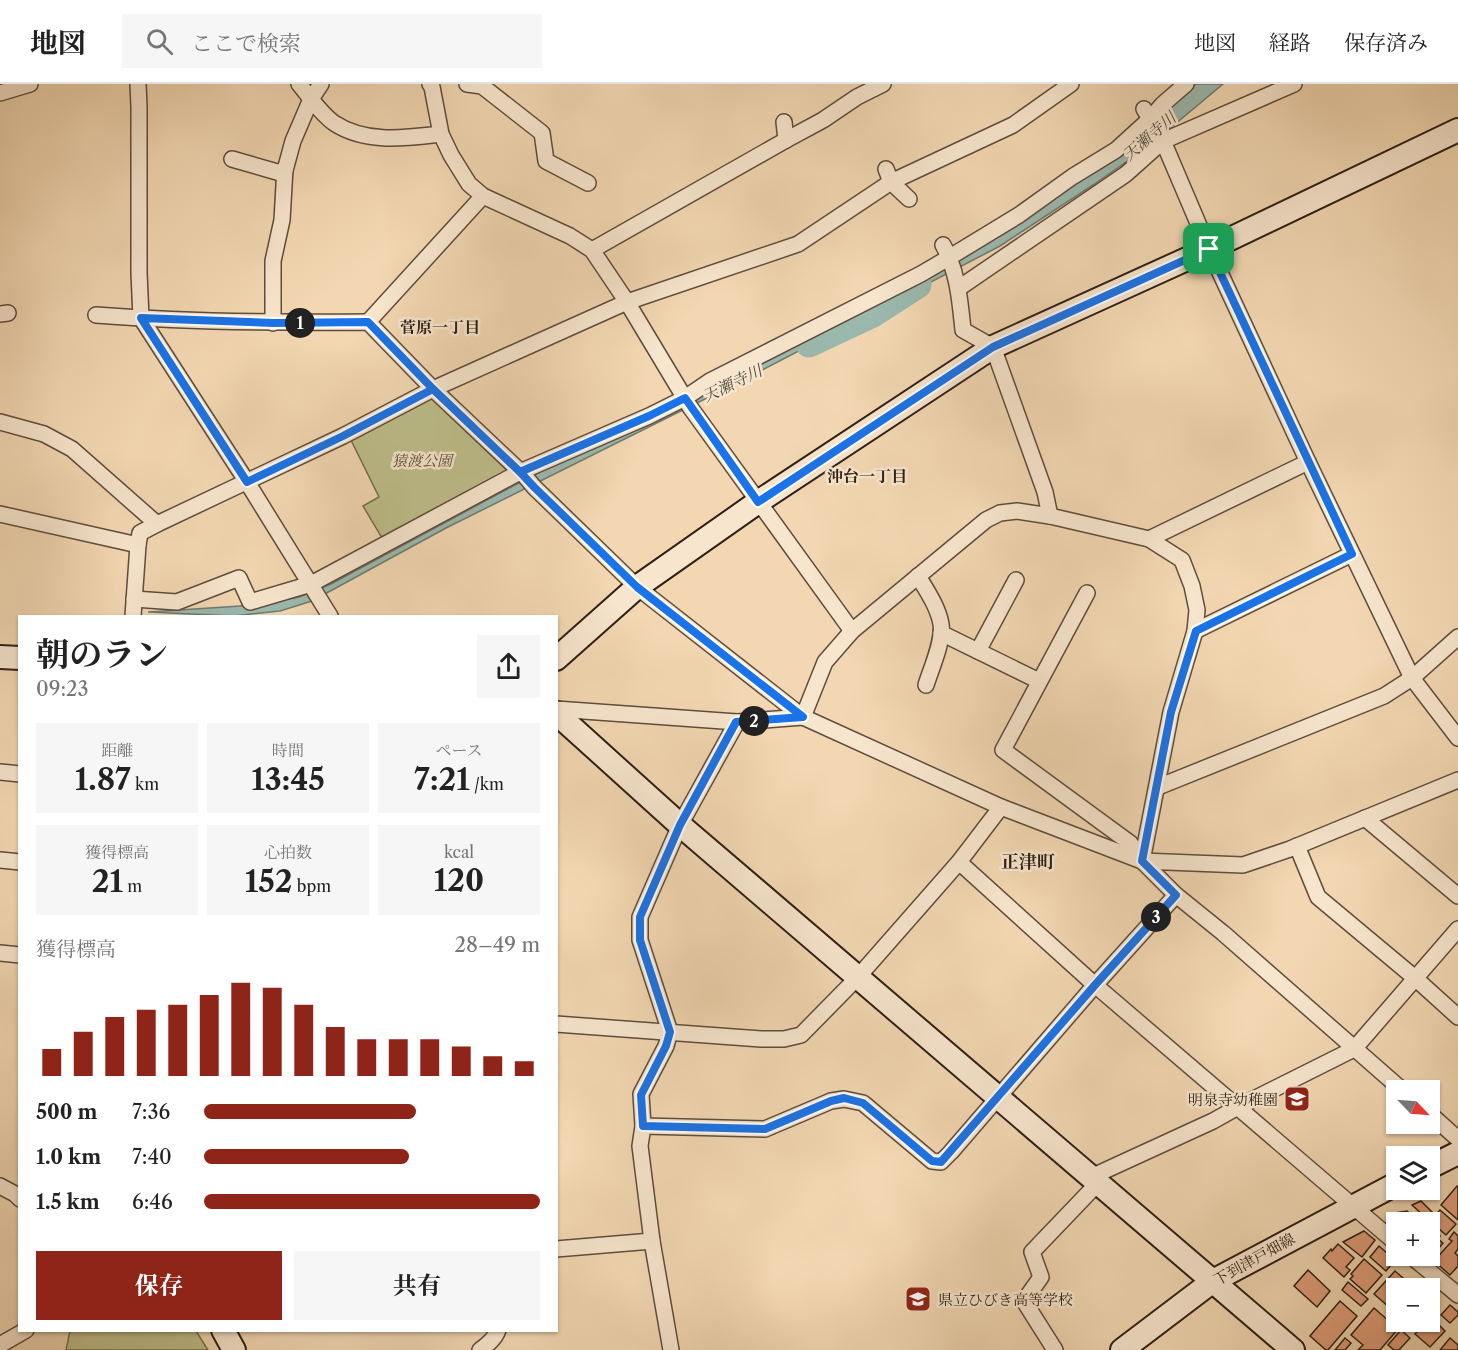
<!DOCTYPE html>
<html lang="ja">
<meta charset="utf-8">
<style>
:root{--surface:#fff;--page:#f6f6f6;--text:#222;--muted:#767676;--line:#e0e0e0;--accent:#8f2418}
body{margin:0;font-family:"Libre Caslon Text","Noto Serif JP",serif;background:var(--page);color:var(--text);height:100vh;display:flex;flex-direction:column;font-size:22px;white-space:nowrap}
*{box-sizing:border-box;margin:0}
p{font-size:20px;color:var(--muted)}
.icon{flex:none;width:33px;height:33px;fill:none;stroke:currentColor;stroke-width:2;stroke-linecap:round;stroke-linejoin:round}
.map{position:relative;flex:1;overflow:hidden}
.side{position:absolute;left:18px;top:531px;width:540px;height:717px;display:flex;flex-direction:column;background:var(--surface);border-radius:0px;box-shadow:0 2px 4px #0004}
.side>*{flex:none}
.needle{width:39px;rotate:115deg}
.tools{position:absolute;left:1386px;top:996px;display:grid;gap:12px}
.tools a{display:grid;place-items:center;width:54px;height:54px;border-radius:0px;background:var(--surface);box-shadow:0 2px 4px #0004;font-size:30px}
.pin{position:absolute;display:grid;place-items:center;width:51px;height:51px;color:#fff;margin:-26px;border-radius:12px;box-shadow:0 3px 9px #0006}
.km{position:absolute;width:30px;height:30px;margin:-15px;border-radius:50%;background:#222;color:#fff;font-size:16px;line-height:30px;text-align:center}
.round{display:grid;place-items:center;flex:none;width:63px;height:63px;border-radius:0px;background:var(--page)}
.summary{display:flex;align-items:center;justify-content:space-between;height:102px;padding:0 18px}
h1{font-size:33px;font-weight:700;line-height:45px}
.stats{display:grid;grid-template-columns:repeat(3,1fr);gap:9px;height:102px;padding:6px 18px}
.stats div{display:grid;align-content:center;border-radius:0px;background:var(--page);text-align:center}
.stats b{font-size:30px;font-weight:700}
.stats small{font-size:16px;font-weight:400}
.stats p{font-size:16px}
.chart{height:168px;padding:12px 18px}
.chart p{display:flex;justify-content:space-between}
.chart svg{width:100%;height:108px;margin-top:6px;stroke:var(--accent);stroke-width:6}
.action{display:flex;gap:12px;margin-top:auto;padding:12px 18px}
.action a{flex:1;height:69px;border-radius:0px;background:var(--accent);color:#fff;font-size:24px;font-weight:700;line-height:69px;text-align:center}
.action a+a{background:var(--page);color:var(--text)}
ul{padding:0 18px;list-style:none;font-size:20px}
li{display:grid;grid-template-columns:96px 72px 1fr;align-items:center;height:45px}
li i{height:15px;border-radius:8px;background:var(--accent)}
header{display:flex;align-items:center;gap:36px;box-sizing:border-box;height:84px;padding:0 30px;background:var(--surface);border-bottom:2px solid var(--line)}
header strong{font-size:28px}
nav{display:flex;gap:33px;margin-inline-start:auto;font-size:21px}
.search{width:420px;height:54px;background:var(--page);display:flex;align-items:center;gap:15px;box-sizing:border-box;padding:0 21px;border-radius:0px;color:var(--muted);font-size:22px}
.map>svg:first-child{display:block}
</style>
<header>
<strong>地図</strong>
<div class="search"><svg class="icon" aria-label="search" viewBox="0 0 24 24"><circle cx="10" cy="10" r="6"/><path d="M15 15l6 6"/></svg>ここで検索</div>
<nav><a>地図</a><a>経路</a><a>保存済み</a></nav>
</header>
<div class="map">
<svg width="1458" height="1266" viewBox="0 0 1458 1266">
<rect width="100%" height="100%" fill="#f2d7b2"/>
<filter id="stains"><feTurbulence type="fractalNoise" baseFrequency=".00333" numOctaves="4"/><feColorMatrix values="0 0 0 0 .2 0 0 0 0 .09 0 0 0 0 .02 0 0 0 .5 -.17"/></filter>
<radialGradient id="worn" r=".72"><stop offset=".6" stop-color="#630" stop-opacity="0"/><stop offset="1" stop-color="#630" stop-opacity=".3"/></radialGradient>
<g fill="#bdbe8a" stroke="#756e50" stroke-width="1.5">
<polygon points="432,309 515,387 385,459 363,422 379,413 349,352"/>
<polygon points="70,1247 196,1247 208,1266 66,1266"/>
</g>
<polygon fill="#9bb9af" stroke="#6f7b71" stroke-width="1.5" points="1196,0 1223,0 1149,62 1093,101 1000,162 741,297 446,444 312,517 280,527 234,532 148,528 257,521 299,513 331,500 537,389 978,162 1182,12"/>
<g fill="none" stroke-linecap="round" stroke-linejoin="round">
<polyline stroke="#9bb9af" stroke-width="27" points="809,260 873,230 918,201"/>
</g>
<g fill="#df9d79" stroke="#2d1f15" stroke-width="1.5">
<polygon points="1457,1102 1458,1103 1458,1136 1441,1121"/>
<polygon points="1421,1117 1432,1128 1426,1134 1412,1121"/>
<polygon points="1440,1126 1456,1140 1446,1151 1430,1137"/>
<polygon points="1407,1127 1420,1138 1396,1138 1396,1150 1385,1140 1395,1129"/>
<polygon points="1430,1144 1440,1152 1438,1155 1443,1159 1428,1177 1422,1172 1430,1172"/>
<polygon points="1364,1147 1375,1156 1362,1173 1343,1158"/>
<polygon points="1454,1148 1458,1152 1458,1165 1455,1169 1458,1172 1458,1182 1450,1191 1434,1177 1452,1157 1449,1155"/>
<polygon points="1338,1160 1354,1174 1346,1183 1350,1186 1344,1193 1323,1174 1331,1165 1332,1167"/>
<polygon points="1379,1162 1395,1176 1386,1187 1370,1173"/>
<polygon points="1364,1175 1382,1191 1366,1209 1350,1195 1353,1192 1351,1190"/>
<polygon points="1308,1186 1330,1207 1317,1223 1294,1202"/>
<polygon points="1395,1187 1410,1200 1406,1204 1396,1204 1396,1215 1389,1223 1374,1210"/>
<polygon points="1348,1198 1368,1215 1361,1222 1342,1206"/>
<polygon points="1340,1217 1357,1232 1328,1266 1326,1266 1310,1252"/>
<polygon points="1450,1221 1458,1228 1458,1231 1450,1239 1441,1231"/>
<polygon points="1374,1224 1398,1245 1380,1266 1358,1266 1363,1261 1351,1251"/>
<polygon points="1437,1239 1445,1247 1430,1263 1415,1250 1423,1241 1430,1247"/>
<polygon points="1401,1246 1410,1254 1399,1266 1394,1266 1388,1261"/>
<polygon points="1345,1254 1351,1259 1345,1266 1335,1266"/>
<polygon points="1450,1254 1458,1261 1458,1266 1440,1266"/>
</g>
<g fill="none" stroke-linecap="round" stroke-linejoin="round">
<g stroke="#5e4d3c" stroke-width="18">
<g id="street">
<polyline points="138,0 139,23 139,189 141,234 247,398 330,532"/>
<path d="M299,0c11,13 21,29 35,39 32,21 71,15 107,11"/>
<polyline points="430,0 432,3 441,50 451,71 469,100 483,112 570,152 592,166 627,218 690,323 852,547"/>
<polyline points="467,0 482,2 542,49 546,77 588,99"/>
<polyline points="0,9 30,0"/>
<polyline points="1144,25 1163,57 1209,165 1308,378 1412,594 1458,654"/>
<polyline points="784,38 786,56"/>
<polyline points="232,75 284,90 293,57 311,15 321,0"/>
<polyline points="886,85 891,98 909,115"/>
<path d="M943,161c15,27 17,56 20,85l30,17 52,145 5,24"/>
<polyline points="592,166 786,56 823,36 857,13 883,0"/>
<polyline points="959,204 1126,90 1163,57 1294,0"/>
<polyline points="0,230 8,229"/>
<path d="M96,231c90,7 181,8 272,7l65,67 194,-87 171,-58 93,-62 122,-57 58,-41"/>
<polyline points="368,238 483,112"/>
<polyline points="273,239 273,177 282,136 285,84"/>
<polyline points="0,338 44,350 72,365 157,440 343,352 433,305 524,391 534,403 637,503 803,633 1001,723 1142,777 1243,781 1290,765 1458,696"/>
<polyline points="0,430 138,461"/>
<polyline points="1149,455 1308,378"/>
<path d="M918,492c9,15 20,31 23,48 3,16 -10,45 -15,61"/>
<polyline points="1087,509 1003,666 1130,759 1142,777 1176,811 1223,849 1402,1006"/>
<polyline points="134,515 177,518 239,494 250,518 311,500 520,388 649,332 685,314 710,297 921,190 950,173 1019,131 1072,93 1116,66 1150,35 1163,20 1186,0"/>
<polyline points="133,532 138,461 140,449 157,440"/>
<polyline points="1195,547 1352,470"/>
<polyline points="941,549 1039,597"/>
<polyline points="978,567 1016,496"/>
<polyline points="556,625 737,638 803,633"/>
<polyline points="803,633 825,578 852,547 986,436 1000,429 1017,427 1050,432 1149,455 1182,476 1192,502 1197,526 1195,547 1171,628 1142,777"/>
<polyline points="0,688 20,690"/>
<polyline points="1158,703 1384,612 1412,594 1458,553"/>
<polyline points="1365,734 1458,812"/>
<polyline points="1297,762 1318,813 1415,894 1458,933"/>
<polyline points="0,776 20,778"/>
<polyline points="959,778 1095,901 1396,1159"/>
<polyline points="0,869 20,871"/>
<polyline points="556,940 761,955 784,955 801,951 858,893 959,778 1001,723"/>
<polyline points="1430,1030 1458,1055"/>
<polyline points="643,1042 765,1045 831,1017 844,1015 863,1019 932,1077 941,1078 951,1068 1095,901 1176,811"/>
<polyline points="1091,1093 1213,1037 1238,1023 1354,965 1458,845"/>
<polyline points="0,1102 15,1110 20,1115"/>
<polyline points="556,1165 652,1157"/>
<polyline points="1411,1172 1458,1211"/>
<polyline points="0,1261 26,1246"/>
<path d="M480,1266c7,-5 15,-11 18,-20"/>
<polyline points="671,1266 652,1157 640,1062 643,1042 641,1010 666,962 670,948 640,856 640,833 680,741 737,638"/>
<polyline points="1055,1266 1024,1217 1041,1193 1032,1168 1098,1099"/>
</g>
</g>
<g stroke="#2d1f15" stroke-width="26">
<g id="secondary">
<polyline points="0,573 20,574"/>
<polyline points="556,575 637,503 758,418 993,263 1209,165 1458,46"/>
<polyline points="556,629 680,741 1293,1266"/>
<polyline points="1430,1083 1458,1069"/>
<polyline points="223,1246 234,1266"/>
<polyline points="1122,1266 1213,1197 1396,1100"/>
</g>
</g>
<use href="#street" stroke="#f7e5cd" stroke-width="15"/>
<use href="#secondary" stroke="#f7e5cd" stroke-width="22"/>
</g>
<g fill="none" stroke-linecap="round" stroke-linejoin="round">
<g stroke="#fff" stroke-width="12">
<polyline id="route" points="1209,165 993,263 758,418 685,314 649,332 520,388 433,305 368,238 273,239 141,234 247,398 343,352 433,305 520,388 534,403 637,503 803,633 736,638 680,741 640,833 640,856 670,948 666,962 641,1011 643,1042 765,1045 831,1017 844,1014 863,1019 932,1077 941,1078 1095,901 1176,811 1142,777 1171,628 1196,547 1352,470 1209,165"/>
</g>
<use href="#route" stroke="#1a73e8" stroke-width="8"/>
</g>
<defs>
<g id="school-square" transform="scale(1.35)"><rect x="-9" y="-9" width="18" height="18" rx="4" fill="#8f2418" stroke="#f7e5cd"/><path d="M0-5L7-2L0 1L-7-2ZM-4 1L0 2.5L4 1V4Q0 6-4 4Z" fill="#fff"/></g>
</defs>
<g fill-rule="evenodd">
<use href="#school-square" x="1297" y="1015"/>
<use href="#school-square" x="918" y="1215"/>
</g>
<g text-anchor="middle" dominant-baseline="central" stroke-width="5" stroke-linejoin="round" paint-order="stroke">
<g font-size="15" font-style="italic" fill="#584f38" stroke="#f7e5cd">
<text x="422" y="376">猿渡公園</text>
</g>
<g font-size="15" fill="#2d1f15" stroke="#f7e5cd" text-anchor="end">
<text x="1278" y="1015">明泉寺幼稚園</text>
<text x="938" y="1215" text-anchor="start">県立ひびき高等学校</text>
</g>
<g font-size="15" fill="#2d1f15" stroke="#f7e5cd">
<text transform="translate(1254 1175) rotate(-29)">下到津戸畑線</text>
</g>
<g font-size="16" font-style="italic" fill="#4e4d43" stroke="#f7e5cd">
<text transform="translate(1149 52) rotate(-41)">天瀬寺川</text>
<text transform="translate(732 299) rotate(-26)">天瀬寺川</text>
</g>
<g font-size="16" font-weight="bold" fill="#2d1f15" stroke="#f7e5cd">
<text x="440" y="243">菅原一丁目</text>
<text x="867" y="392">沖台一丁目</text>
</g>
<g font-size="18" font-weight="bold" fill="#2d1f15" stroke="#f7e5cd">
<text x="1028" y="778">正津町</text>
</g>
</g>
<rect width="100%" height="100%" filter="url(#stains)"/>
<rect width="100%" height="100%" fill="url(#worn)"/>
</svg>
<div class="tools">
<a><svg class="needle" viewBox="-14 -14 28 28"><path d="M0-13l5 13h-10z" fill="#e53935"/><path d="M0 13l5-13h-10z" fill="#767676"/></svg></a>
<a><svg class="icon" aria-label="layers" viewBox="0 0 24 24"><path d="M12 4l9 5-9 5-9-5zM3 14l9 5 9-5"/></svg></a>
<a>+</a>
<a>−</a>
</div>
<div class="pin" style="left:1209px;top:165px;background:#1e9e55"><svg class="icon" aria-label="arrive" viewBox="0 0 24 24"><path d="M6 21V4h12l-3 4 3 4H6"/></svg></div>
<b class="km" style="left:300px;top:239px">1</b>
<b class="km" style="left:754px;top:637px">2</b>
<b class="km" style="left:1156px;top:833px">3</b>
<section class="side">
<div class="summary"><div><h1>朝のラン</h1><p>09:23</p></div><a class="round"><svg class="icon" aria-label="share" viewBox="0 0 24 24"><path d="M12 15V3M7 8l5-5 5 5M5 13v7h14v-7"/></svg></a></div>
<div class="stats">
<div><p>距離</p><b>1.87<small> km</small></b></div>
<div><p>時間</p><b>13:45</b></div>
<div><p>ペース</p><b>7:21<small> /km</small></b></div>
</div>
<div class="stats">
<div><p>獲得標高</p><b>21<small> m</small></b></div>
<div><p>心拍数</p><b>152<small> bpm</small></b></div>
<div><p>kcal</p><b>120</b></div>
</div>
<div class="chart"><p><span>獲得標高</span>28–49 m</p>
<svg viewBox="0 0 160 44" preserveAspectRatio="none"><path d="M5 44V33M15 44V26M25 44V20M35 44V17M45 44V15M55 44V11M65 44V6M75 44V8M85 44V15M95 44V24M105 44V29M115 44V29M125 44V29M135 44V32M145 44V36M155 44V38"/></svg>
</div>
<ul>
<li><b>500 m</b>7:36<i style="width:63%"></i></li>
<li><b>1.0 km</b>7:40<i style="width:61%"></i></li>
<li><b>1.5 km</b>6:46<i style="width:100%"></i></li>
</ul>
<div class="action"><a>保存</a><a>共有</a></div>
</section>
</div>
